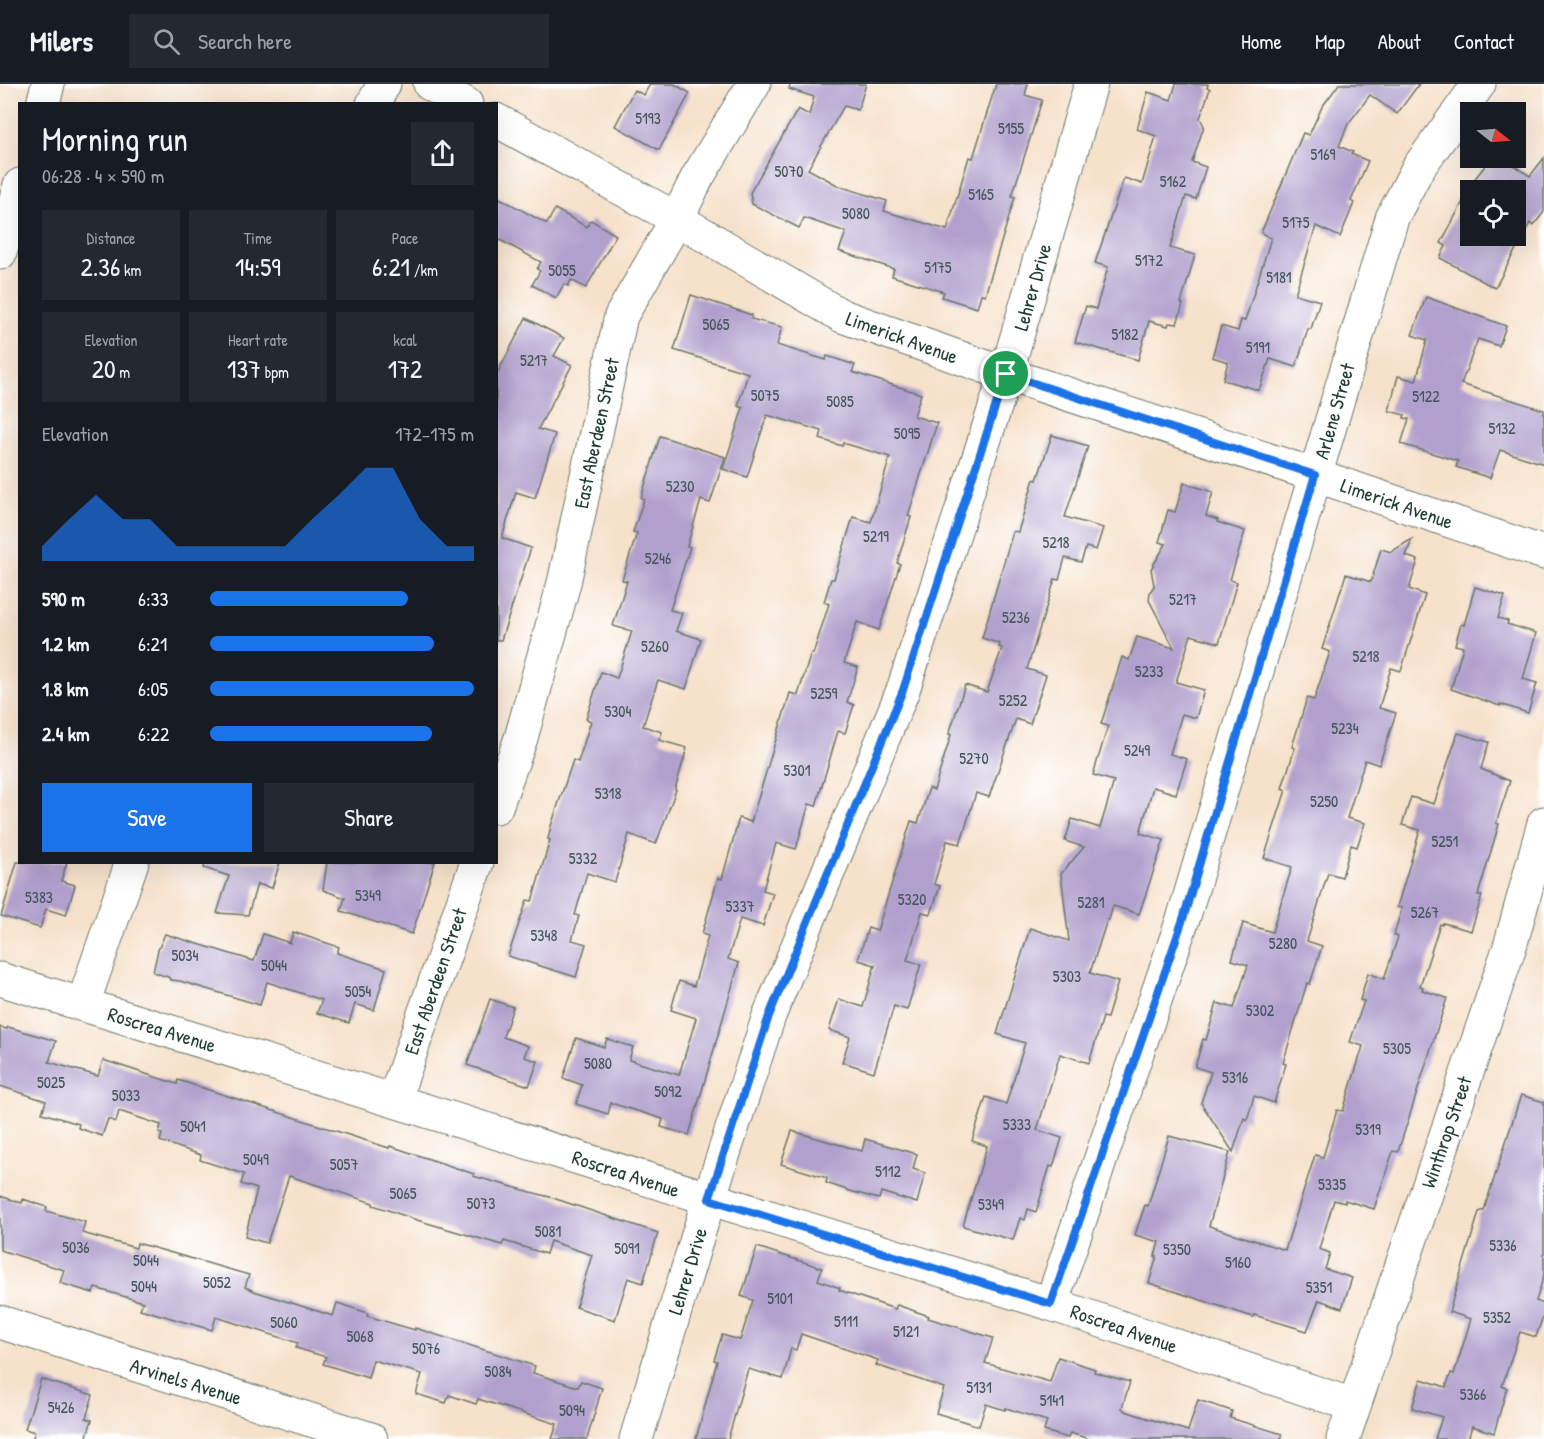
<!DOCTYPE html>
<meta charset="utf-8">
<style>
:root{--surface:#171b24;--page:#242831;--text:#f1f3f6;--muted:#9ea1a6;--line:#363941;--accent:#1a73e8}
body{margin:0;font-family:"Patrick Hand",sans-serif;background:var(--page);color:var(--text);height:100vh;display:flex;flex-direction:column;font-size:22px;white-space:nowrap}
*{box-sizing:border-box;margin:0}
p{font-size:20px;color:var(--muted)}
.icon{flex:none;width:33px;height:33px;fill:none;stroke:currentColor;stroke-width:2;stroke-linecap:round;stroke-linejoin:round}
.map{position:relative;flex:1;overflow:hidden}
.panel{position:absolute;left:18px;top:18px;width:480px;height:762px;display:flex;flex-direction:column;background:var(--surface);border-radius:0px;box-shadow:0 6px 24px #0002}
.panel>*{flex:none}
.needle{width:39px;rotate:107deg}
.fabs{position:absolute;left:1460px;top:18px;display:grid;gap:12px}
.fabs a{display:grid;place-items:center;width:66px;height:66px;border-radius:0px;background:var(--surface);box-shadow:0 6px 24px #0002;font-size:30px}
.pin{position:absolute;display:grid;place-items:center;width:51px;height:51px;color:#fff;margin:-26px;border:3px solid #fff;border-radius:50%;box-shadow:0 2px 6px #0007}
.round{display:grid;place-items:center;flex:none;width:63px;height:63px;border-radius:0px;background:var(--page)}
.overview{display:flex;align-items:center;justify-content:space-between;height:102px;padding:0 24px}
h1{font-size:33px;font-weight:600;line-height:45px}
.figures{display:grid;grid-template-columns:repeat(3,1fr);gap:9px;height:102px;padding:6px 24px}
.figures div{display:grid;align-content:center;border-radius:0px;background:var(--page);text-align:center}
.figures b{font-size:26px;font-weight:600}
.figures small{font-size:16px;font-weight:400}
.figures p{font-size:16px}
.chart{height:168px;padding:12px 24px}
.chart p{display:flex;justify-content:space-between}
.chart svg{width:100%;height:108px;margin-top:6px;fill:var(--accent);opacity:.7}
.primary-button{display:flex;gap:12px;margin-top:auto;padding:12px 24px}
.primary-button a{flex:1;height:69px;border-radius:0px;background:var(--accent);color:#fff;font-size:24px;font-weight:600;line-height:69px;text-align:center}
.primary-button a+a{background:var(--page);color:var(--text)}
ul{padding:0 24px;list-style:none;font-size:20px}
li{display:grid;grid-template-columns:96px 72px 1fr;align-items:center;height:45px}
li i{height:15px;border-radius:8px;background:var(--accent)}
header{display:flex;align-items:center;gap:36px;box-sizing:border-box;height:84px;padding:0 30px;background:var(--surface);border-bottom:2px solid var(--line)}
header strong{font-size:28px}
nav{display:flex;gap:33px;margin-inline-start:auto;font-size:21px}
.search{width:420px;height:54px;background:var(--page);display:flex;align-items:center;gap:15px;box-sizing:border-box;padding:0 21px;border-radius:0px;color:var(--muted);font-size:22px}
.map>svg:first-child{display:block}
</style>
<header>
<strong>Milers</strong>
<div class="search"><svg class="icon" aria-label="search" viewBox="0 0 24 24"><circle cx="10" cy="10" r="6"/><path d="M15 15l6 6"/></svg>Search here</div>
<nav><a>Home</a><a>Map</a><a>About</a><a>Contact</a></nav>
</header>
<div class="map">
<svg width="1544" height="1355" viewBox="0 0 1544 1355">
<rect width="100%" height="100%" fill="#fff"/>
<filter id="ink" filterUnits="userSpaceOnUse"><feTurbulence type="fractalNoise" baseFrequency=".0167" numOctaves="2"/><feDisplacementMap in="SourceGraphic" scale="12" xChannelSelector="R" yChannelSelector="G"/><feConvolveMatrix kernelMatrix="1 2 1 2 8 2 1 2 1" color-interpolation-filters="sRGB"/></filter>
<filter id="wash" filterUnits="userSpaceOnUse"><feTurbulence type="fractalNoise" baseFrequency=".008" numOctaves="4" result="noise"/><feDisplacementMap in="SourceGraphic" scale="24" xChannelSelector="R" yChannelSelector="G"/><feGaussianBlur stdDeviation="1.35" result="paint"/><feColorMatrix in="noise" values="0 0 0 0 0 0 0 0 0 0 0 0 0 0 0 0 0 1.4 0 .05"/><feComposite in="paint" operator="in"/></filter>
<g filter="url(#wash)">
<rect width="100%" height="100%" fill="#f6e1ca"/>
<g id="blocks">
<g fill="#b1a0cd" fill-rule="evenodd">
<polygon points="650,0 674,0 690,9 659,66 615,42 634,6 644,11"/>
<polygon points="790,0 866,0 858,26 844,22 808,85 839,102 887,117 884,127 947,146 969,73 973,74 996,0 1028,0 1025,11 1042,16 1012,112 1015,113 985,211 981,210 977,224 942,213 944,208 892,192 894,185 839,167 846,148 804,134 799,144 752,120 750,109 798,25 809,31 814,13 789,5"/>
<polygon points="1176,0 1208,0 1207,4 1210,5 1200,34 1204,42 1192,78 1206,83 1196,115 1186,112 1170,164 1195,171 1181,219 1183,220 1177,240 1169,239 1168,242 1149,237 1138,276 1075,258 1086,222 1096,225 1108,183 1095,179 1124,94 1142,100 1156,52 1137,45 1148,8 1171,16"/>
<polygon points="1339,0 1419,0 1397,30 1370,11 1348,40 1339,62 1353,68 1351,70 1368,77 1351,117 1354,119 1340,153 1316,142 1295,210 1320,217 1311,245 1308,245 1296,283 1270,275 1259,306 1223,296 1228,278 1212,273 1221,242 1238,247 1241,236 1245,237 1271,154 1261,149 1303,49 1309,51 1322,23"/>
<path d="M1491,74h11l28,18 14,-18v54l-11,14 -3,-3 -35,65 -55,-30 6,-12 -5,-3 28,-53h-3zM1470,106h45v46h-45z"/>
<polygon points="496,112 547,140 555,125 587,143 591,136 616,151 586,204 571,196 568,202 564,200 556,214 532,201 540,187 537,185 541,178 496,154"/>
<polygon points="691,211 752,231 751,235 782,243 777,261 826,276 827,272 855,281 852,288 921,310 914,332 937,339 908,432 911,433 897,479 900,480 879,546 857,538 844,579 858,583 847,618 854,621 845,649 838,647 816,722 809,720 796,765 776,759 763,806 773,809 763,842 740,835 728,875 739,879 689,1051 661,1043 663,1035 611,1019 608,1030 576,1020 582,1001 563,994 576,954 604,963 607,955 633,963 629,976 679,991 696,934 671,926 679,897 694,902 708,852 702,850 718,794 722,795 739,734 751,738 790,609 798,611 811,569 813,570 829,520 824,518 831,495 834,495 853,433 871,438 890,373 843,359 842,362 820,355 822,347 767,331 747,393 723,385 743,324 738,322 748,289 674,266"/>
<polygon points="1426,213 1506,242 1499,262 1478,255 1461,300 1544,326 1544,380 1500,366 1490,394 1456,383 1458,377 1401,360 1409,335 1404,334 1405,331 1389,327 1398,292 1416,297 1427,256 1412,251"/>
<polygon points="526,234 564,254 554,272 572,281 538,345 555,350 535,414 516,408 502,454 531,464 501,556 496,556 496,292"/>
<polygon points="1052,351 1088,362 1065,433 1103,444 1096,466 1086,463 1081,478 1065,474 1059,496 1055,495 1027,585 1046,591 1030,640 1016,635 989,713 976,709 960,760 947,757 934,800 940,802 931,830 922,828 907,876 921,880 907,926 894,922 874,988 842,978 850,953 829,946 839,915 863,923 875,881 858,876 868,844 877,847 911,737 918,739 929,704 934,706 951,651 949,650 965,601 987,608 1002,564 999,563 1000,560 982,554 1013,447 1018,448 1034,395 1037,396"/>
<polygon points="660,352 725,373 710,419 701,416 687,462 690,463 670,526 682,529 676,547 701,555 686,605 658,596 643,642 662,648 659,656 687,664 675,705 676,706 656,760 629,750 615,798 587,789 575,831 579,832 572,856 586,860 576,893 508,872 527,816 532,817 550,756 548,755 551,742 573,676 578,678 591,637 586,635 601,588 617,594 632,547 613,542 627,497 622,496 637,449 633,448 644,415 641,414"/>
<polygon points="1184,399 1213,408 1206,432 1218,436 1217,438 1245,447 1230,496 1237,498 1219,559 1191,551 1176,598 1204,606 1196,634 1182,630 1170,670 1187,675 1176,710 1153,703 1140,749 1164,756 1139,830 1113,822 1109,836 1107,836 1090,889 1118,898 1107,934 1103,933 1089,979 1060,970 1037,1046 1062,1054 1053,1083 1050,1082 1036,1128 1028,1125 1025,1136 1020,1134 1013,1156 963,1142 987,1062 972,1057 986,1013 1006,1020 1025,959 997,950 1030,844 1069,857 1061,790 1084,763 1065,757 1072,735 1100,744 1114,697 1093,691 1108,642 1101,640 1122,573 1129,576 1137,553 1174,564 1149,516 1150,508 1154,502 1151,485 1166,460 1159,458 1168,426 1175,428"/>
<polygon points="1412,455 1406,472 1418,476 1409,505 1425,511 1401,587 1391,584 1379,624 1396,629 1379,681 1365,676 1347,734 1365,739 1357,763 1351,761 1342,793 1328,789 1307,857 1322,862 1310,900 1307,899 1283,979 1286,980 1274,1019 1254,1012 1247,1036 1244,1034 1233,1068 1201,1019 1211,988 1195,983 1203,955 1206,956 1217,919 1234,924 1248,881 1232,876 1243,839 1272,848 1292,783 1264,774 1286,706 1282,704 1295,664 1292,663 1307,614 1314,616 1330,568 1322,565 1346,490 1371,498 1381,465 1391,468"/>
<polygon points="1475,503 1505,512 1498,534 1508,537 1507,540 1536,549 1523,595 1537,599 1528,629 1500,620 1500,622 1451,605 1463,563 1455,561 1461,540 1464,541"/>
<polygon points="1458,649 1489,658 1481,685 1510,697 1496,739 1499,740 1478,811 1482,812 1471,847 1443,839 1442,841 1440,840 1420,902 1423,903 1422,906 1447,914 1398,1068 1393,1067 1374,1125 1345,1116 1345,1119 1334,1116 1319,1165 1330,1169 1325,1185 1352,1194 1342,1224 1319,1216 1307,1247 1254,1231 1253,1233 1149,1199 1157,1172 1155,1172 1159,1158 1135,1151 1145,1121 1148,1122 1169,1052 1230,1068 1209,1142 1285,1166 1315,1071 1323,1073 1337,1026 1343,1027 1363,962 1350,958 1364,917 1360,916 1368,889 1384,895 1398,853 1394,851 1402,824 1397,823 1420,746 1402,741 1411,713 1434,720"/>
<polygon points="17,778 67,778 61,797 75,801 66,831 46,825 40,844 1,832"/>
<polygon points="205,778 280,778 272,804 257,800 248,831 217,829 229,792 204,784"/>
<polygon points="327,778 435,778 412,850 341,827 345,814 323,806"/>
<polygon points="293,848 339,863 337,869 386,885 374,926 355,920 349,939 317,929 322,916 267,898 260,921 180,897 171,896 168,893 153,888 158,866 165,850 254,877 263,850 290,859"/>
<polygon points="490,915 513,923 503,953 528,962 524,973 538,977 529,1002 467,981"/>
<polygon points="0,943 7,945 8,943 56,957 49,978 98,992 103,976 177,1000 178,996 389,1064 390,1062 474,1090 473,1092 553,1114 658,1149 643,1199 628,1194 615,1236 576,1223 592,1171 550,1157 546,1170 504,1157 502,1161 417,1136 373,1121 373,1119 289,1092 267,1159 245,1153 257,1105 241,1100 244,1090 200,1076 201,1071 160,1057 162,1050 159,1049 161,1041 119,1027 116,1038 108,1035 102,1052 78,1044 79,1040 42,1029 46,1017 0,1002"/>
<polygon points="1521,1011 1544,1018 1544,1191 1536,1217 1544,1220 1544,1229 1536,1253 1520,1248 1502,1302 1507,1304 1494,1349 1472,1342 1468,1355 1435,1355 1442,1333 1412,1324 1421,1295 1446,1303 1451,1289 1454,1290 1471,1235 1449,1228 1479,1128 1484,1126"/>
<polygon points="792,1047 862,1067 865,1055 917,1070 913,1085 925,1089 917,1119 881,1108 879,1115 850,1107 826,1099 827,1094 781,1080"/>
<polygon points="0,1112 22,1119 23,1115 47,1123 46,1127 85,1138 82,1149 136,1164 137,1159 249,1191 245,1203 254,1207 333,1232 337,1219 368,1229 367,1232 415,1246 415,1244 535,1282 533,1289 578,1303 581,1297 602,1304 587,1355 552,1355 557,1340 478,1315 476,1320 449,1311 446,1319 416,1310 422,1290 373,1276 368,1294 323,1280 326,1273 296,1264 298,1259 216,1233 212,1246 140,1225 143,1218 95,1204 93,1209 60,1199 64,1186 0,1166"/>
<polygon points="757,1163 822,1184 818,1196 840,1204 839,1206 895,1225 897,1221 929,1232 928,1234 993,1254 985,1279 1050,1298 1058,1273 1095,1285 1094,1288 1130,1298 1122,1324 1125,1327 1188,1347 1198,1316 1232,1327 1230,1334 1282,1350 1281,1355 1089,1355 1070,1349 1068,1354 1044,1347 1047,1337 1006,1324 1005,1326 986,1320 979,1342 936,1329 944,1304 876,1281 878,1276 801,1250 796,1266 791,1264 783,1295 748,1285 728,1355 696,1355 717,1277 714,1276 722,1251 740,1256 753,1216 741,1212"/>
<polygon points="41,1295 93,1311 86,1334 92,1336 86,1355 32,1355 35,1348 25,1345"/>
</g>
</g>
</g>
<g filter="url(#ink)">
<use href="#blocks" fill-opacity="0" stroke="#6a7668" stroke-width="1.5"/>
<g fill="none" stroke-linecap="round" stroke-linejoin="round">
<g stroke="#6a7668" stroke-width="35">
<g id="minor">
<polyline points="430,0 466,20"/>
<polyline points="43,20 48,0"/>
<polyline points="373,20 384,0"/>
<polyline points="496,36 677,135 842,232 1006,290 1315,391 1544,469"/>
<polyline points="0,169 20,101"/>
<polyline points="496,723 521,654 564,499 621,232 677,135 697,94 754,0"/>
<polyline points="0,895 1051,1220 1353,1321"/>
<polyline points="83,920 132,778"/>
<polyline points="394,1016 477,778"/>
<polyline points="1051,1220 1184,832 1392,134 1418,84 1479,0"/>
<polyline points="0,1238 371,1355"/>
<polyline points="636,1355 709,1115 769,932 903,606 1006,290 1091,0"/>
<polyline points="1343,1355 1511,859 1544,739"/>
</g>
</g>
<use href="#minor" stroke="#fff" stroke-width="33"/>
</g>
</g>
<g fill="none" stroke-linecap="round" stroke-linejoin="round" filter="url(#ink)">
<g stroke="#fff" stroke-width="12">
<polygon id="route" points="1006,290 1315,391 1184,832 1051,1220 709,1115 769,932 903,606"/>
</g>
<use href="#route" stroke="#1a73e8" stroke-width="8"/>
</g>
<g text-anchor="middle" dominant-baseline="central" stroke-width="4.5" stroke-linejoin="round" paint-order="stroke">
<g font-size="16" fill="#44565a">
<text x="648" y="34">5193</text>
<text x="1011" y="44">5155</text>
<text x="1323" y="70">5169</text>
<text x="789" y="87">5070</text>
<text x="1173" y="97">5162</text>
<text x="981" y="110">5165</text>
<text x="856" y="129">5080</text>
<text x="1296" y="138">5175</text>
<text x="1149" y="176">5172</text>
<text x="938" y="183">5175</text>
<text x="562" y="186">5055</text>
<text x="1279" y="193">5181</text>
<text x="716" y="240">5065</text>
<text x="1125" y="250">5182</text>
<text x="1258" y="263">5191</text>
<text x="534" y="276">5217</text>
<text x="765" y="311">5075</text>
<text x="1426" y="312">5122</text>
<text x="840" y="317">5085</text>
<text x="1502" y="344">5132</text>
<text x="907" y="349">5095</text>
<text x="680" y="402">5230</text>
<text x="876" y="452">5219</text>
<text x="1056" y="458">5218</text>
<text x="658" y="474">5246</text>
<text x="1183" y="515">5217</text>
<text x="1016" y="533">5236</text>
<text x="655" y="562">5260</text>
<text x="1366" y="572">5218</text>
<text x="1149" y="587">5233</text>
<text x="824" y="609">5259</text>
<text x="1013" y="616">5252</text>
<text x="618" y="627">5304</text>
<text x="1345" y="644">5234</text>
<text x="1137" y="666">5249</text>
<text x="974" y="674">5270</text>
<text x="797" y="686">5301</text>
<text x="608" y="709">5318</text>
<text x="1324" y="717">5250</text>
<text x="1445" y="757">5251</text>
<text x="583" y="774">5332</text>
<text x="368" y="811">5349</text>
<text x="39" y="813">5383</text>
<text x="912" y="815">5320</text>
<text x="1091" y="818">5281</text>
<text x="740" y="822">5337</text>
<text x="1425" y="828">5267</text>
<text x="544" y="851">5348</text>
<text x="1283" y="859">5280</text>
<text x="185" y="871">5034</text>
<text x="274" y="881">5044</text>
<text x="1067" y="892">5303</text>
<text x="358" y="907">5054</text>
<text x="1260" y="926">5302</text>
<text x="1397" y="964">5305</text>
<text x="598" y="979">5080</text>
<text x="1235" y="993">5316</text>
<text x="51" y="998">5025</text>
<text x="668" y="1007">5092</text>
<text x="126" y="1011">5033</text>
<text x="1017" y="1040">5333</text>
<text x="193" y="1042">5041</text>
<text x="1368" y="1045">5319</text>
<text x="256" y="1075">5049</text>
<text x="344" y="1080">5057</text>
<text x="888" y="1087">5112</text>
<text x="1332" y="1100">5335</text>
<text x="403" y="1109">5065</text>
<text x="481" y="1119">5073</text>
<text x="991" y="1120">5349</text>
<text x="548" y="1147">5081</text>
<text x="1503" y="1161">5336</text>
<text x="76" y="1163">5036</text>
<text x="627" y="1164">5091</text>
<text x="1177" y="1165">5350</text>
<text x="146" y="1176">5044</text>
<text x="1238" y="1178">5160</text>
<text x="217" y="1198">5052</text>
<text x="144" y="1202">5044</text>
<text x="1319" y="1203">5351</text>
<text x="780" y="1214">5101</text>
<text x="1497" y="1233">5352</text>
<text x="846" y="1237">5111</text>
<text x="284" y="1238">5060</text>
<text x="906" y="1247">5121</text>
<text x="360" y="1252">5068</text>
<text x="426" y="1264">5076</text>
<text x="498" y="1287">5084</text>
<text x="979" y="1303">5131</text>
<text x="1473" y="1310">5366</text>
<text x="1052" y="1316">5141</text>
<text x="61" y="1323">5426</text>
<text x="572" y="1326">5094</text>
</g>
<g font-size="20" fill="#1f3d34" stroke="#fff">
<text transform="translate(1032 203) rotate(-74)">Lehrer Drive</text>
<text transform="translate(902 253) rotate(20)">Limerick Avenue</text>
<text transform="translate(1334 327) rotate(-74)">Arlene Street</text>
<text transform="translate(596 349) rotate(-78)">East Aberdeen Street</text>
<text transform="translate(1397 419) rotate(19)">Limerick Avenue</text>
<text transform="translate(435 897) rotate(-71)">East Aberdeen Street</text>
<text transform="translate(162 945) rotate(17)">Roscrea Avenue</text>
<text transform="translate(1446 1048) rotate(-71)">Winthrop Street</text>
<text transform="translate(626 1089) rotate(18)">Roscrea Avenue</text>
<text transform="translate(687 1187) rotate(-73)">Lehrer Drive</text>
<text transform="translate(1124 1244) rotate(19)">Roscrea Avenue</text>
<text transform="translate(186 1297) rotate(17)">Arvinels Avenue</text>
</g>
</g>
</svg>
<div class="fabs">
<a><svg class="needle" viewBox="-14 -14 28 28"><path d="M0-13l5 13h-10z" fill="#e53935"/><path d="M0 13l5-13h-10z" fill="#9ea1a6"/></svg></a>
<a><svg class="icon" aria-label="locate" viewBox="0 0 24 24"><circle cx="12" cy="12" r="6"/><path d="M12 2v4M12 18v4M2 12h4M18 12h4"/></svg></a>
</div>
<div class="pin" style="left:1006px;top:290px;background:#1e9e55"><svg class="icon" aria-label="arrive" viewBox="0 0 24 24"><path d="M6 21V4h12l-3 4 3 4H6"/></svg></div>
<section class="panel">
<div class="overview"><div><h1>Morning run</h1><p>06:28 · 4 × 590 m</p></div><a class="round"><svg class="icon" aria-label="share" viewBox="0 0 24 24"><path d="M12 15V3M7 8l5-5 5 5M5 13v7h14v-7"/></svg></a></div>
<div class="figures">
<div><p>Distance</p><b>2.36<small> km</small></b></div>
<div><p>Time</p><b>14:59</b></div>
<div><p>Pace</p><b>6:21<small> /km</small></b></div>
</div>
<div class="figures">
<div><p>Elevation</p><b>20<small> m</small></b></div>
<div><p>Heart rate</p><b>137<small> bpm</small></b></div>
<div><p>kcal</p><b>172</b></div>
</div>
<div class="chart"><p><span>Elevation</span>172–175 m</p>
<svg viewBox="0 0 160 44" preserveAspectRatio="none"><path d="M0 44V38L10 27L20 17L30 27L40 27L50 38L60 38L70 38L80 38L90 38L100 27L110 17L120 6L130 6L140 27L150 38L160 38V44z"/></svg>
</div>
<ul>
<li><b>590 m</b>6:33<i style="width:75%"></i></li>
<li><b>1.2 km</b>6:21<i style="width:85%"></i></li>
<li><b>1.8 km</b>6:05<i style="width:100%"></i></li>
<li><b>2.4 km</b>6:22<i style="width:84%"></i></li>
</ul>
<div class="primary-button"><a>Save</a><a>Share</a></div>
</section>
</div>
